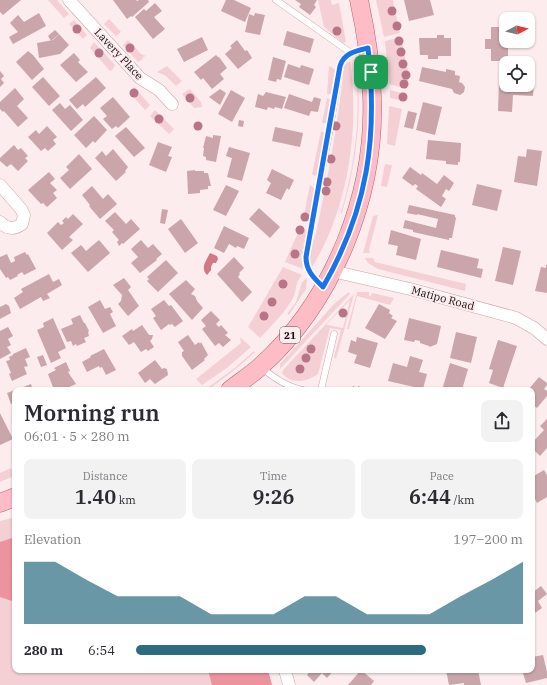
<!DOCTYPE html>
<meta charset="utf-8">
<style>
:root{--surface:#fff;--page:#f2f2f3;--text:#2b2b33;--muted:#7c7c81;--accent:#2c6c80}
body{margin:0;font-family:"IBM Plex Serif",serif;background:var(--page);color:var(--text);height:100vh;display:flex;flex-direction:column;font-size:15px;white-space:nowrap}
*{box-sizing:border-box;margin:0}
p{font-size:13px;color:var(--muted)}
.icon{flex:none;width:22px;height:22px;fill:none;stroke:currentColor;stroke-width:2;stroke-linecap:round;stroke-linejoin:round}
.map{position:relative;flex:1;overflow:hidden}
.details{position:absolute;left:12px;top:387px;width:523px;height:286px;display:flex;flex-direction:column;background:var(--surface);border-radius:8px;box-shadow:0 1px 3px #0004}
.details>*{flex:none}
.needle{width:26px;rotate:83deg}
.controls{position:absolute;left:499px;top:12px;display:grid;gap:8px}
.controls a{display:grid;place-items:center;width:36px;height:36px;border-radius:8px;background:var(--surface);box-shadow:0 1px 3px #0004;font-size:20px}
.pin{position:absolute;display:grid;place-items:center;width:34px;height:34px;color:#fff;margin:-17px;border-radius:8px;box-shadow:0 2px 6px #0006}
.round{display:grid;place-items:center;flex:none;width:42px;height:42px;border-radius:8px;background:var(--page)}
.summary{display:flex;align-items:center;justify-content:space-between;height:68px;padding:0 12px}
h1{font-size:22px;font-weight:600;line-height:30px}
.stats{display:grid;grid-template-columns:repeat(3,1fr);gap:6px;height:68px;padding:4px 12px}
.stats div{display:grid;align-content:center;border-radius:8px;background:var(--page);text-align:center}
.stats b{font-size:20px;font-weight:600}
.stats small{font-size:11px;font-weight:400}
.stats p{font-size:11px}
.chart{height:112px;padding:8px 12px}
.chart p{display:flex;justify-content:space-between}
.chart svg{width:100%;height:72px;margin-top:4px;fill:var(--accent);opacity:.7}
ul{padding:0 12px;list-style:none;font-size:13px}
li{display:grid;grid-template-columns:64px 48px 1fr;align-items:center;height:30px}
li i{height:10px;border-radius:5px;background:var(--accent)}
.map>svg:first-child{display:block}
</style>
<div class="map">
<svg width="547" height="685" viewBox="0 0 547 685">
<rect width="100%" height="100%" fill="#fcecee"/>
<g fill="#f4d0d4" fill-rule="evenodd">
<polygon points="48,0 57,0 69,14 64,18"/>
<polygon points="318,0 331,0 332,5 339,3 346,42 343,43 324,27"/>
<polygon points="376,0 393,0 400,33 384,37"/>
<polygon points="109,19 121,32 116,36 104,24"/>
<polygon points="74,20 87,35 83,39 69,24"/>
<polygon points="401,37 409,76 406,89 389,84 385,41"/>
<polygon points="128,40 141,54 146,56 143,57 143,59 138,62 123,45"/>
<polygon points="94,42 115,65 113,69 110,71 90,48"/>
<path d="M350,61c10,66 -2,149 -38,206 -5,-11 2,-27 5,-38 11,-54 22,-109 27,-164z"/>
<path d="M355,62l1,2c7,50 0,101 -14,149h-1c14,-49 21,-100 14,-151z"/>
<polygon points="167,66 182,81 176,86 166,76 157,72"/>
<polygon points="329,66 333,68 335,70 331,94 327,94"/>
<polygon points="134,87 150,105 145,110 130,93"/>
<polygon points="190,89 201,102 202,107 194,108 182,94"/>
<polygon points="390,90 406,94 404,101 390,98"/>
<polygon points="327,98 330,100 327,122 325,123 322,123"/>
<polygon points="389,106 402,109 395,146 387,144"/>
<polygon points="155,110 174,129 169,134 150,116"/>
<polygon points="321,131 324,133 325,135 317,175 315,176 312,174"/>
<polygon points="385,164 392,165 387,187 381,186"/>
<polygon points="310,185 312,186 315,190 309,221 303,220"/>
<polygon points="378,215 369,250 370,253 363,253 373,216"/>
<polygon points="301,226 303,227 306,232 301,256 303,269 285,262"/>
<polygon points="365,258 373,258 375,262 466,284 465,291 378,269 368,263"/>
<path d="M283,267l19,8c-7,7 -5,15 -9,23 -8,15 -21,27 -33,40l-12,-11z"/>
<polygon points="307,278 306,289 289,315 287,314 296,302 302,282"/>
<polygon points="349,292 350,294 280,369 280,364 335,303"/>
<polygon points="357,292 369,292 369,296 371,296 372,293 394,298 390,305 357,296 349,329 347,329"/>
<path d="M354,294l-18,65 -2,-2 7,-27 -11,-2 -12,46c-11,8 -27,11 -36,-1l1,-3zM350,300l-7,28 -16,-3v-1z"/>
<polygon points="240,337 251,347 228,367 202,385 196,379 241,343"/>
<polygon points="254,351 255,352 237,368 208,390 206,389 236,367"/>
<polygon points="11,468 14,476 0,482 0,473"/>
<polygon points="15,517 15,670 268,670 272,685 0,685 0,521"/>
</g>
<g fill="#ed939f">
<polygon points="15,537 15,602 0,597 0,542"/>
<polygon points="208,670 268,670 272,685 212,685"/>
</g>
<path fill="#d17986" d="M210,253l7,3 1,3 -2,4h-3l-2,4v3l-4,5c-7,-7 -1,-14 3,-22z"/>
<g fill="#caa5a9">
<polygon points="0,0 21,0 3,15 0,12"/>
<polygon points="113,0 136,0 137,1 139,0 148,0 149,2 132,17 131,16 127,19"/>
<polygon points="226,0 234,0 251,8 245,22 221,11"/>
<polygon points="295,0 317,0 314,5 316,7 310,15 299,7 301,4"/>
<polygon points="404,0 430,0 434,15 409,21"/>
<polygon points="155,3 162,11 154,17 165,29 153,39 135,17 144,9 146,11"/>
<polygon points="39,13 46,26 13,44 9,37 18,32 10,23 18,15 24,22"/>
<polygon points="255,13 265,15 260,35 245,32 249,14 254,16"/>
<polygon points="491,27 506,27 506,41 508,41 508,61 491,61 491,49 485,49 485,39 491,39"/>
<polygon points="55,30 59,34 51,41 48,36"/>
<polygon points="287,31 314,39 310,53 283,45"/>
<polygon points="59,34 69,45 60,54 39,58 37,43 53,40"/>
<polygon points="437,35 444,35 444,38 451,38 451,56 438,56 438,59 428,59 428,55 420,55 419,38 437,38"/>
<polygon points="202,37 208,50 184,62 177,49"/>
<polygon points="237,40 245,51 247,50 252,58 238,69 225,54 232,48 230,46"/>
<polygon points="28,51 33,55 44,69 32,80 16,62"/>
<polygon points="74,53 80,60 78,62 88,72 76,82 60,65"/>
<polygon points="216,55 218,57 219,57 227,68 220,74 224,79 212,89 203,78 201,80 194,72"/>
<polygon points="273,57 286,61 281,80 277,79 276,82 268,80"/>
<polygon points="288,64 300,68 301,65 314,69 309,85 284,77"/>
<polygon points="422,67 446,72 446,69 455,71 455,75 460,76 459,82 462,83 465,87 464,92 460,95 454,93 452,89 419,81"/>
<polygon points="0,71 4,76 1,79 4,83 0,87"/>
<polygon points="43,77 60,96 49,106 32,87"/>
<polygon points="96,77 106,88 85,107 83,104 77,109 69,100"/>
<polygon points="499,80 506,80 506,85 528,85 528,81 534,81 533,96 513,95 512,112 498,111"/>
<polygon points="15,88 24,99 17,106 28,118 18,127 4,111 3,112 0,109 0,102"/>
<polygon points="220,89 226,93 220,105 209,97"/>
<polygon points="231,90 245,98 232,122 218,114"/>
<polygon points="266,92 286,97 282,109 275,107 274,109 268,107 267,110 255,107 258,94 263,96"/>
<polygon points="289,94 312,102 314,97 321,99 318,112 311,111 309,116 284,108"/>
<polygon points="113,97 130,117 118,128 116,126 112,129 103,119 107,116 100,108"/>
<polygon points="423,102 442,107 435,135 416,130"/>
<polygon points="60,103 65,109 70,105 83,120 71,131 52,110"/>
<polygon points="408,111 417,113 413,129 404,127"/>
<polygon points="94,116 107,130 95,143 93,141 86,148 74,135"/>
<polygon points="239,120 244,121 243,127 238,126"/>
<polygon points="47,126 57,137 53,140 56,144 48,151 45,148 41,151 28,137 36,130 39,134"/>
<polygon points="126,127 145,148 134,157 115,136"/>
<polygon points="275,127 303,133 300,147 272,141"/>
<polygon points="213,135 221,136 216,162 206,160 206,157 203,156 204,148 203,148 206,136 213,138"/>
<polygon points="428,140 461,143 460,162 458,162 458,165 446,164 446,161 426,159"/>
<polygon points="158,142 172,147 168,156 172,157 166,172 149,165"/>
<polygon points="14,145 18,150 21,148 28,156 25,158 28,161 18,171 11,164 7,167 0,161 0,158"/>
<polygon points="229,147 250,153 242,181 227,177 232,158 226,156"/>
<polygon points="113,149 128,167 125,171 126,172 116,181 95,158 102,151 106,156"/>
<polygon points="527,149 542,151 537,186 514,182 518,156 526,157"/>
<polygon points="79,154 92,169 70,189 60,178 69,170 66,167"/>
<polygon points="410,167 421,175 422,173 437,184 444,175 454,183 449,191 446,189 442,196 446,199 441,207 416,189 418,186 415,184 413,186 402,178"/>
<polygon points="272,169 294,180 289,190 287,188 281,200 266,193 271,183 267,180"/>
<polygon points="195,170 195,171 204,171 204,173 208,173 211,186 208,186 208,189 200,190 200,193 188,194 187,171"/>
<polygon points="49,172 55,179 50,183 57,190 53,193 57,198 47,207 43,203 41,204 28,190"/>
<polygon points="477,184 502,190 497,211 472,205"/>
<polygon points="226,185 239,191 226,216 213,210"/>
<polygon points="92,186 103,199 108,194 117,204 100,219 89,206 90,205 82,195"/>
<polygon points="409,205 455,215 455,217 456,218 452,238 449,238 449,240 413,232 413,230 403,228 405,220 436,228 438,219 417,214 417,215 407,213"/>
<polygon points="259,208 280,227 270,238 249,219"/>
<polygon points="162,209 168,210 165,224 160,223"/>
<polygon points="115,212 126,224 131,219 140,229 123,244 122,243 119,246 117,242 119,240 112,232 114,230 105,221"/>
<polygon points="73,214 83,224 69,237 73,240 62,250 47,233 58,222 61,225 64,223 62,221 66,217 68,219"/>
<polygon points="181,219 198,243 185,253 168,229"/>
<polygon points="224,226 249,238 244,249 237,246 236,248 229,244 224,253 214,248"/>
<polygon points="391,230 421,239 416,260 396,255 398,246 388,244"/>
<polygon points="99,240 110,253 88,272 71,253 81,245 86,251"/>
<polygon points="141,240 148,248 153,244 162,254 156,259 157,260 140,273 131,263 138,257 131,249"/>
<polygon points="503,247 521,251 513,285 495,281"/>
<polygon points="441,250 479,259 477,268 483,269 481,278 437,267"/>
<polygon points="25,252 27,255 28,254 36,269 24,275 22,272 17,275 18,276 10,280 8,277 6,278 0,269 0,257 7,254 11,263 15,261 14,257"/>
<polygon points="234,257 244,268 239,273 240,274 238,277 252,292 242,302 217,274"/>
<polygon points="166,260 178,273 158,292 147,281 149,279 147,277"/>
<polygon points="546,265 547,265 547,293 535,291 541,267 546,268"/>
<polygon points="49,274 53,282 59,279 62,285 47,294 50,298 43,301 41,297 20,309 14,298 23,292 21,289"/>
<polygon points="124,278 131,287 128,290 139,306 128,316 118,304 121,301 122,295 113,285"/>
<polygon points="186,280 195,289 191,294 195,296 197,301 203,308 192,320 169,294"/>
<polygon points="100,300 105,309 110,307 113,312 110,314 116,326 103,333 88,307"/>
<polygon points="164,300 169,306 171,305 183,321 175,327 172,324 170,325 169,324 161,330 153,318 156,316 151,309"/>
<polygon points="6,304 9,306 11,313 0,319 0,307"/>
<polygon points="379,304 390,310 389,313 393,316 391,318 397,321 385,339 365,328"/>
<polygon points="211,311 220,320 216,324 219,327 221,325 228,333 225,335 231,340 223,347 219,343 215,346 202,329 206,326 201,320"/>
<polygon points="80,315 84,323 85,323 89,331 88,332 89,336 84,338 86,342 77,346 76,344 73,346 71,341 67,342 61,329 73,324 71,319"/>
<polygon points="53,318 66,348 58,352 61,358 51,363 37,330 44,327 43,323"/>
<polygon points="409,318 441,326 437,344 430,347 429,346 420,343 420,341 415,340 414,342 404,340"/>
<polygon points="142,325 149,335 153,335 152,339 150,341 154,347 148,351 146,349 141,352 134,342 129,345 122,336 132,329 133,331"/>
<polygon points="8,327 13,336 8,339 11,345 7,347 11,353 0,359 0,331"/>
<polygon points="456,332 477,337 471,363 450,358"/>
<polygon points="188,335 195,345 199,342 200,344 201,342 208,355 204,359 205,360 192,370 182,356 182,352 184,351 178,342"/>
<polygon points="357,337 378,343 370,368 354,363 357,355 348,352 351,340 356,342"/>
<polygon points="498,340 517,346 503,388 489,383 493,370 489,369"/>
<polygon points="26,348 30,357 25,359 28,366 24,367 27,374 12,381 9,374 11,373 6,361 10,360 9,357 13,355 13,354"/>
<polygon points="104,349 116,370 106,375 102,367 100,368 99,366 87,372 82,362 91,357 90,356"/>
<polygon points="43,355 47,365 41,367 37,357"/>
<polygon points="410,356 423,360 419,372 427,374 423,389 388,381 393,363 407,367"/>
<polygon points="155,360 162,369 164,368 167,369 168,375 155,384 150,379 145,383 138,373"/>
<polygon points="66,362 70,371 68,372 76,384 67,388 67,390 54,390 48,374 56,370 54,368"/>
<polygon points="450,363 468,369 462,390 442,390"/>
<polygon points="539,377 547,383 547,385 544,389 547,391 547,396 537,408 532,404 532,390 528,390"/>
<polygon points="31,384 33,390 16,390"/>
<polygon points="353,386 358,388 358,386 368,390 348,390 349,388 352,389"/>
<polygon points="15,390 15,403 11,404 7,393"/>
<polygon points="0,413 13,439 0,445"/>
<polygon points="547,419 547,448 540,456 532,448 532,443 544,430 540,426"/>
<polygon points="544,470 547,475 547,497 537,503 534,497 532,499 532,477"/>
<polygon points="541,586 547,594 538,601 542,608 532,615 532,593"/>
<polygon points="543,655 547,672 547,678 526,683 522,670 532,670 532,657"/>
<polygon points="311,670 334,670 327,678 322,673 314,682 307,675"/>
<polygon points="361,670 374,681 371,685 348,685"/>
<polygon points="446,670 478,670 481,685 464,685 464,683 449,685"/>
</g>
<g fill="none" stroke-linecap="round" stroke-linejoin="round">
<g stroke="#caa5a9" stroke-width="7">
<g id="service">
<polyline points="276,0 351,53 366,49"/>
<path d="M322,286c-10,-10 -17,-18 -16,-33l24,-125 10,-62 3,-7 8,-6"/>
<path d="M262,368c12,10 25,19 41,22"/>
<polyline points="321,390 334,334"/>
</g>
</g>
<g stroke="#caa5a9" stroke-width="13">
<g id="minor">
<polyline points="69,0 140,78 159,90 172,104"/>
<path d="M0,185l21,24 3,6 -2,9c-8,6 -16,5 -22,-2"/>
<polyline points="332,271 410,289 516,318 534,328 547,339"/>
<polyline points="285,670 289,685"/>
</g>
</g>
<g stroke="#ad626d" stroke-width="19">
<g id="primary">
<path d="M230,390c10,-8 21,-15 31,-24 73,-66 115,-172 111,-270 -1,-32 -6,-64 -13,-96"/>
<polyline points="0,503 15,497"/>
</g>
</g>
<use href="#service" stroke="#fff" stroke-width="6"/>
<use href="#minor" stroke="#fff" stroke-width="12"/>
<use href="#primary" stroke="#fdbcc6" stroke-width="18"/>
</g>
<g fill="#b77587">
<circle cx="392" cy="11" r="4.5"/>
<circle cx="397" cy="26" r="4.5"/>
<circle cx="77" cy="29" r="4.5"/>
<circle cx="337" cy="31" r="4.5"/>
<circle cx="399" cy="41" r="4.5"/>
<circle cx="130" cy="48" r="4.5"/>
<circle cx="401" cy="52" r="4.5"/>
<circle cx="99" cy="53" r="4.5"/>
<circle cx="403" cy="64" r="4.5"/>
<circle cx="406" cy="75" r="4.5"/>
<circle cx="404" cy="84" r="4.5"/>
<circle cx="134" cy="93" r="4.5"/>
<circle cx="403" cy="97" r="4.5"/>
<circle cx="190" cy="98" r="4.5"/>
<circle cx="159" cy="119" r="4.5"/>
<circle cx="198" cy="126" r="4.5"/>
<circle cx="336" cy="126" r="4.5"/>
<circle cx="331" cy="159" r="4.5"/>
<circle cx="327" cy="182" r="4.5"/>
<circle cx="326" cy="191" r="4.5"/>
<circle cx="305" cy="217" r="4.5"/>
<circle cx="300" cy="230" r="4.5"/>
<circle cx="295" cy="254" r="4.5"/>
<circle cx="283" cy="284" r="4.5"/>
<circle cx="272" cy="302" r="4.5"/>
<circle cx="343" cy="313" r="4.5"/>
<circle cx="264" cy="316" r="4.5"/>
<circle cx="311" cy="349" r="4.5"/>
<circle cx="306" cy="358" r="4.5"/>
<circle cx="300" cy="369" r="4.5"/>
</g>
<g fill="none" stroke-linecap="round" stroke-linejoin="round">
<g stroke="#fff" stroke-width="8">
<path id="route" d="M368,48c10,89 0,161 -45,239 -9,-9 -17,-16 -17,-30l34,-191c4,-13 16,-15 28,-18z"/>
</g>
<use href="#route" stroke="#1a73e8" stroke-width="5"/>
</g>
<g text-anchor="middle" dominant-baseline="central" stroke-width="4" stroke-linejoin="round" paint-order="stroke">
<rect fill="#fcecee" stroke="#5e5052" stroke-width="1" x="280" y="327" width="20" height="16" rx="3"/>
<g font-size="10" font-weight="bold" fill="#1a0d0f">
<text x="290" y="335">21</text>
</g>
<g font-size="11" fill="#1a0d0f" stroke="#fcecee">
<text transform="translate(119 54) rotate(47)">Lavery Place</text>
<text transform="translate(443 298) rotate(15)">Matipo Road</text>
</g>
</g>
</svg>
<div class="controls">
<a><svg class="needle" viewBox="-14 -14 28 28"><path d="M0-13l5 13h-10z" fill="#e53935"/><path d="M0 13l5-13h-10z" fill="#7c7c81"/></svg></a>
<a><svg class="icon" aria-label="locate" viewBox="0 0 24 24"><circle cx="12" cy="12" r="6"/><path d="M12 2v4M12 18v4M2 12h4M18 12h4"/></svg></a>
</div>
<div class="pin" style="left:371px;top:72px;background:#1e9e55"><svg class="icon" aria-label="arrive" viewBox="0 0 24 24"><path d="M6 21V4h12l-3 4 3 4H6"/></svg></div>
<section class="details">
<div class="summary"><div><h1>Morning run</h1><p>06:01 · 5 × 280 m</p></div><a class="round"><svg class="icon" aria-label="share" viewBox="0 0 24 24"><path d="M12 15V3M7 8l5-5 5 5M5 13v7h14v-7"/></svg></a></div>
<div class="stats">
<div><p>Distance</p><b>1.40<small> km</small></b></div>
<div><p>Time</p><b>9:26</b></div>
<div><p>Pace</p><b>6:44<small> /km</small></b></div>
</div>
<div class="chart"><p><span>Elevation</span>197–200 m</p>
<svg viewBox="0 0 160 44" preserveAspectRatio="none"><path d="M0 44V6L10 6L20 17L30 27L40 27L50 27L60 38L70 38L80 38L90 27L100 27L110 38L120 38L130 38L140 27L150 17L160 6V44z"/></svg>
</div>
<ul>
<li><b>280 m</b>6:54<i style="width:75%"></i></li>
</ul>
</section>
</div>
